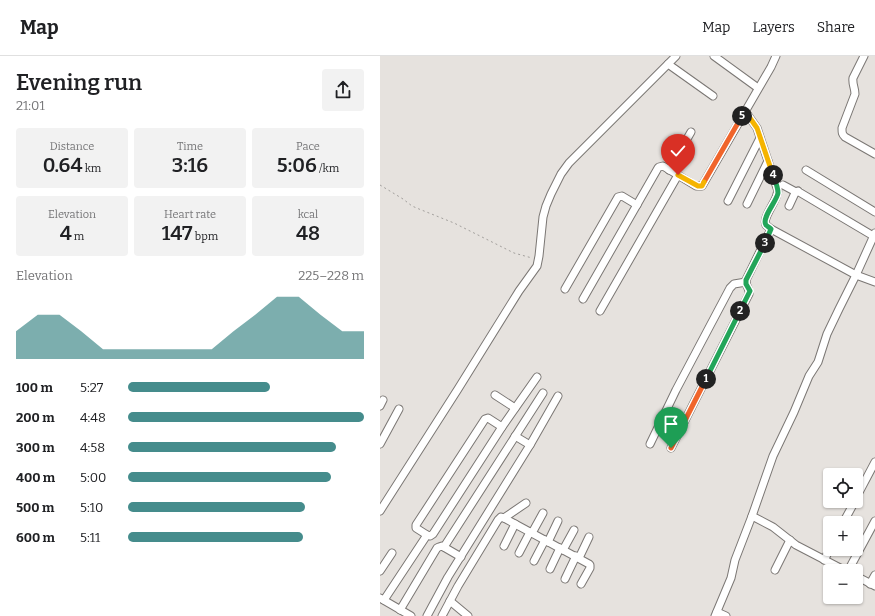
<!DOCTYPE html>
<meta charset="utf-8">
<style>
:root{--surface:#fff;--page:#f2f2f2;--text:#202124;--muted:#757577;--line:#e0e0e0;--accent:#458c8c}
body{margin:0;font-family:Bitter,serif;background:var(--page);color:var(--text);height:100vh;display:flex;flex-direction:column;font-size:15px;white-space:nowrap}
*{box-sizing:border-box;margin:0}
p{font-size:13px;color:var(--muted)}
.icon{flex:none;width:22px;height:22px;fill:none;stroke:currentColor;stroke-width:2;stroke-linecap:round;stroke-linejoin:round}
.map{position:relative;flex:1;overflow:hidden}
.sheet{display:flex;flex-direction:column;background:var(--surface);width:380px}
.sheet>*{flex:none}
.fabs{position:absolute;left:443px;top:412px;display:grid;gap:8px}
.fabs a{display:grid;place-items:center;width:40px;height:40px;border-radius:4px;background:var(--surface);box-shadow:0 1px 3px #0004;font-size:20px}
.pin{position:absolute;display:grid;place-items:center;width:34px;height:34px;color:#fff;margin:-41px -17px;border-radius:50% 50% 50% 0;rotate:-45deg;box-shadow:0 0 4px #0007}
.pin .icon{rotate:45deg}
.km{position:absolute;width:20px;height:20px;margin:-10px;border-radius:50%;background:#222;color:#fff;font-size:11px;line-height:20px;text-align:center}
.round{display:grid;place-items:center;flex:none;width:42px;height:42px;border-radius:4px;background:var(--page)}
.summary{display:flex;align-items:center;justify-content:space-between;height:68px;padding:0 16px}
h1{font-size:22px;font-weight:600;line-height:30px}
.metrics{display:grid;grid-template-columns:repeat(3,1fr);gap:6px;height:68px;padding:4px 16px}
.metrics div{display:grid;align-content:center;border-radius:4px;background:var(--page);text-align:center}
.metrics b{font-size:20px;font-weight:600}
.metrics small{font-size:11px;font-weight:400}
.metrics p{font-size:11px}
.chart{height:112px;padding:8px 16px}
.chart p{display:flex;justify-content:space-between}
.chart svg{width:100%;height:72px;margin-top:4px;fill:var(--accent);opacity:.7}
ul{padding:0 16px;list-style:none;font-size:13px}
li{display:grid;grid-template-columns:64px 48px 1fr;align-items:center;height:30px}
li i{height:10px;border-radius:5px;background:var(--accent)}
header{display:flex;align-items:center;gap:24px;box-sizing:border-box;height:56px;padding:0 20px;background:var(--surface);border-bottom:1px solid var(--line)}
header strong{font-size:19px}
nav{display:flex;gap:22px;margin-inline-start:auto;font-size:14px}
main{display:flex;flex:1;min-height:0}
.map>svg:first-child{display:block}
</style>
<header>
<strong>Map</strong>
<nav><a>Map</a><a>Layers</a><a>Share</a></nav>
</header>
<main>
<section class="sheet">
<div class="summary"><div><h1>Evening run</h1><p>21:01</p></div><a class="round"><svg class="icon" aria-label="share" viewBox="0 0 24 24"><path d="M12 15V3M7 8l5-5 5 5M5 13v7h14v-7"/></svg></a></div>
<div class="metrics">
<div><p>Distance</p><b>0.64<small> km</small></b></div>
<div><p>Time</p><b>3:16</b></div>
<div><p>Pace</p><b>5:06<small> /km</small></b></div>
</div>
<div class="metrics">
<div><p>Elevation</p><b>4<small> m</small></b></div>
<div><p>Heart rate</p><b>147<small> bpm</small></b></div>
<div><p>kcal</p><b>48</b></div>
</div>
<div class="chart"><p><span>Elevation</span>225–228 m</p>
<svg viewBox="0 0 160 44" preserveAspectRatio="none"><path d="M0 44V27L10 17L20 17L30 27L40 38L50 38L60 38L70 38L80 38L90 38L100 27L110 17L120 6L130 6L140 17L150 27L160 27V44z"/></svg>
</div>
<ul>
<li><b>100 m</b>5:27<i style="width:60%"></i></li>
<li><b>200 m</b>4:48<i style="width:100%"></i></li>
<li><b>300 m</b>4:58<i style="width:88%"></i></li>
<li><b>400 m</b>5:00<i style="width:86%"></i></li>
<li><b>500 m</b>5:10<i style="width:75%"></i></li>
<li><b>600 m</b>5:11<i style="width:74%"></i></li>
</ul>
</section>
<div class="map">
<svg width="495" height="560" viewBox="0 0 495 560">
<rect width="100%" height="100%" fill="#e6e2de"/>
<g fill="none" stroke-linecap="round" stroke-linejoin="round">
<g stroke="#7b7774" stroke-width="9">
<g id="minor">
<polyline points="334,0 378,32"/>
<path d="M484,0l-11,22c-1,6 2,10 2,16l-13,34c0,5 0,6 3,9l30,17"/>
<polyline points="288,8 333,40"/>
<path d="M365,55l12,17 20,60c1,2 1,4 0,6 -1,8 -15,24 -11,31 1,1 4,3 5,4l85,46 19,7"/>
<polyline points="289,114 311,76"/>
<polyline points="426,114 495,156"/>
<polyline points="403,129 416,136"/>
<polyline points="348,145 380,82"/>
<polyline points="367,148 388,105"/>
<polyline points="409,150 415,137 418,135 419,136 495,181"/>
<polyline points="185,233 238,141 242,140 257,149"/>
<polyline points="203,243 278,112 279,111 283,110 316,130 322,130 391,11 396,0"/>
<polyline points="220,255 298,119"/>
<polyline points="115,339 135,352"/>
<polyline points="0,350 3,344"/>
<polyline points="135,380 150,389"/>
<polyline points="0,388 19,353"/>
<polyline points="270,388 296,334 350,232 354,228 366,226"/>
<path d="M291,392l78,-154c1,-6 -4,-8 -3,-14l25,-51"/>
<polyline points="476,442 495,406"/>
<polyline points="0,455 78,333 139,235 157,210 159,200 163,161 166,150 171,138 181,118 189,107 296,0"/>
<polyline points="372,460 393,471 416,489 466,515"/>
<polyline points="124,462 146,447"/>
<polyline points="463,467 475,445"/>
<polyline points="152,477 163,457"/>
<polyline points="47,479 36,472 36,469 105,363 108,362 122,371"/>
<polyline points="168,486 178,465"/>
<polyline points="124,490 135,468"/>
<polyline points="64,491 163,337"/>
<polyline points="183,494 194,474"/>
<polyline points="139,497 150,476"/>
<polyline points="199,502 209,481"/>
<polyline points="444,504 450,493"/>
<polyline points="154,505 165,484"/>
<polyline points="170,513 180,492"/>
<polyline points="395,514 410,484"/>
<polyline points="0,515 12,497"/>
<polyline points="468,515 495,465"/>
<polyline points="476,520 495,530"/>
<polyline points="185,523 196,500"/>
<polyline points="490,528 495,519"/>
<polyline points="0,542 31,560"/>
<polyline points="4,544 47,479 50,480 53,478 122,371 157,321"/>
<polyline points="70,545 88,560"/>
<polyline points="20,554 57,492 59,491 62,490 81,501"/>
<polyline points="337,556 346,560"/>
<polyline points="47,560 68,521 150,389 178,340"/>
<polyline points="62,560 78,530 118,464 121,461 124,462 209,508 210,509 210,512 201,528"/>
<polyline points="335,560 351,522 355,504 372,460 393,400 414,356 429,320 438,306 447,278 459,253 476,219 495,177"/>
</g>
</g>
<polyline stroke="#a29f9c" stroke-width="1" stroke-dasharray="2 3" stroke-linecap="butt" points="0,129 23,143 32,150 39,153 74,167 134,197 152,202"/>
<use href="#minor" stroke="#fff" stroke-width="7"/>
</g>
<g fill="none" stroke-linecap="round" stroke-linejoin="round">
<g stroke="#fff" stroke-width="8">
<polyline id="split-1" points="291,392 326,323"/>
</g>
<g stroke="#fff" stroke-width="8">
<polyline id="split-2" points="326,323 360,255"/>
</g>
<g stroke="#fff" stroke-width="8">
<polyline id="split-3" points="360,255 370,235 366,228 366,224 385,187"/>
</g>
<g stroke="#fff" stroke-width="8">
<path id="split-4" d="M385,187l6,-14c-1,-1 -4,-3 -5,-4 -5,-7 11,-24 12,-32 0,-6 -3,-13 -5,-18"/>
</g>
<g stroke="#fff" stroke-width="8">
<polyline id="split-5" points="362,60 365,55 377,72 393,119"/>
</g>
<g stroke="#fff" stroke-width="8">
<polyline id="split-6" points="324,126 362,60"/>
</g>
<g stroke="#fff" stroke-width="8">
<polyline id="split-7" points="298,119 318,130 322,130 324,126"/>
</g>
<use href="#split-1" stroke="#f0652b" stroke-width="5"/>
<use href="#split-2" stroke="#22a559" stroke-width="5"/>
<use href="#split-3" stroke="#22a559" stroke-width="5"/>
<use href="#split-4" stroke="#22a559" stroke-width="5"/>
<use href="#split-5" stroke="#f5b400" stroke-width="5"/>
<use href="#split-6" stroke="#f0652b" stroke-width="5"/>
<use href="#split-7" stroke="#f5b400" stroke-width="5"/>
</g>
</svg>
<div class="fabs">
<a><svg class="icon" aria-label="locate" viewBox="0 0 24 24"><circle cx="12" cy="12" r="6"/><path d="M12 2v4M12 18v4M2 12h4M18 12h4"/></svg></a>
<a>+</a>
<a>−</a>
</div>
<div class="pin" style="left:291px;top:392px;background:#1e9e55"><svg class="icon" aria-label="arrive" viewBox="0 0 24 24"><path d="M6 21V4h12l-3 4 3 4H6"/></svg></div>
<div class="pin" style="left:298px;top:119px;background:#d93025"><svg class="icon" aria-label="check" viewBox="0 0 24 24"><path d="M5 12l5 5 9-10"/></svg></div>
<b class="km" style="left:326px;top:323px">1</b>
<b class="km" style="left:360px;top:255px">2</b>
<b class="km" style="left:385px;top:187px">3</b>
<b class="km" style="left:393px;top:119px">4</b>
<b class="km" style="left:362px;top:60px">5</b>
</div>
</main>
